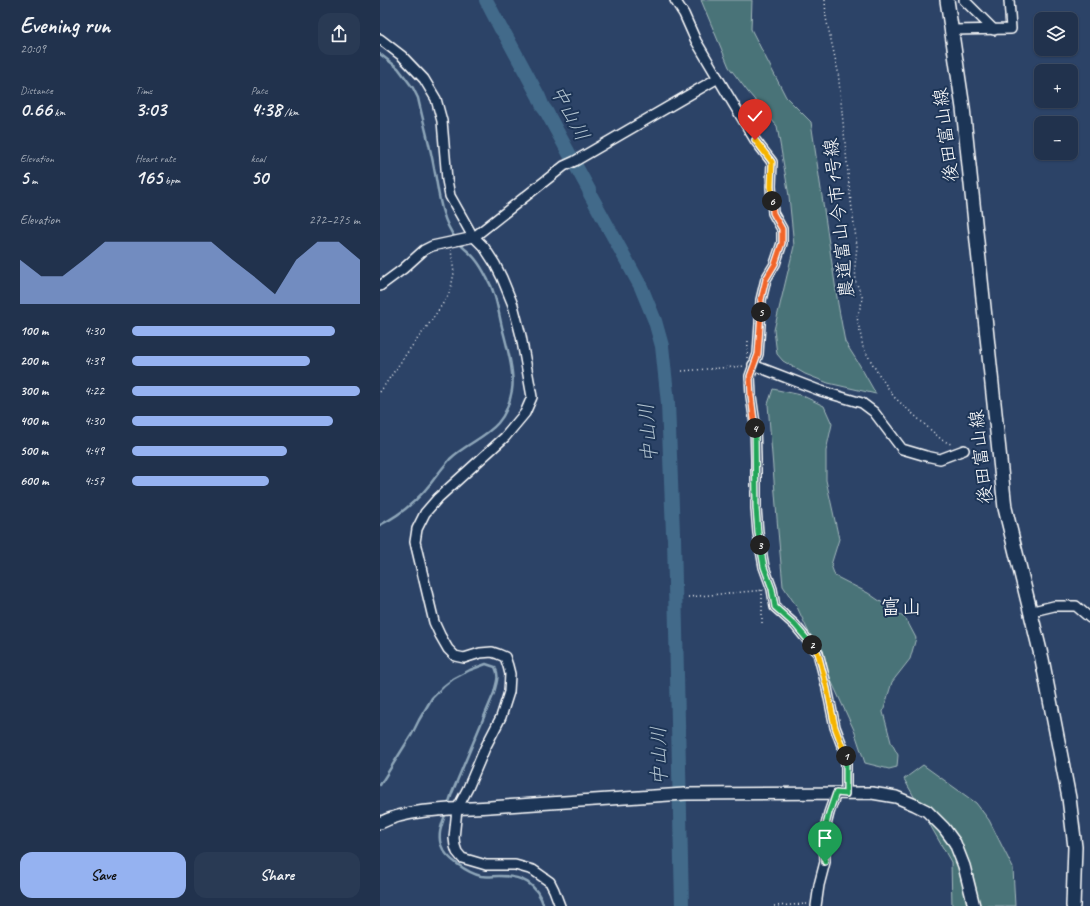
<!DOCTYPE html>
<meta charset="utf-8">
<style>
:root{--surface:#21324d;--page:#293a54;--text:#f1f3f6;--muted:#a2aab6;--line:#3e4d65;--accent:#95b2f1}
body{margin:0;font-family:Caveat,"Klee One",sans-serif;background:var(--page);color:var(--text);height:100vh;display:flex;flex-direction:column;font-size:15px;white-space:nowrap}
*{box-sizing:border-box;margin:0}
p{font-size:13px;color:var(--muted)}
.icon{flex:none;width:22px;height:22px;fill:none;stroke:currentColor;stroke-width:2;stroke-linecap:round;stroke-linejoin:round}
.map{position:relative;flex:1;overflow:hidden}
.drawer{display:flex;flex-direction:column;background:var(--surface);width:380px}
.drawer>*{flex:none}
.buttons{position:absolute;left:654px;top:12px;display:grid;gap:8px}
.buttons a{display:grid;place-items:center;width:44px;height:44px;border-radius:8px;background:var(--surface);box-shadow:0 1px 3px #0004,0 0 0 1px var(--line);font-size:20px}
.pin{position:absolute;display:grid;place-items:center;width:34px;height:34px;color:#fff;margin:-41px -17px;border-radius:50% 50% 50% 0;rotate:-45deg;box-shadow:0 0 4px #0007}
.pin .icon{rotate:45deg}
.km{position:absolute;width:20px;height:20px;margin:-10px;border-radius:50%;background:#222;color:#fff;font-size:11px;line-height:20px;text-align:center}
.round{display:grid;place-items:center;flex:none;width:42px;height:42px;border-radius:12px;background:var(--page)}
.head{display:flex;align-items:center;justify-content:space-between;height:68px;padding:0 20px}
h1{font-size:22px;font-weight:700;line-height:30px}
.figures{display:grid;grid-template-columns:repeat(3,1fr);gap:6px;height:68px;padding:4px 20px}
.figures div{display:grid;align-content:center}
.figures b{font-size:20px;font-weight:700}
.figures small{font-size:11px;font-weight:400}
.figures p{font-size:11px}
.chart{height:112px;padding:8px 20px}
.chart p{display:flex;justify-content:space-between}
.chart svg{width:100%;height:72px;margin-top:4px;fill:var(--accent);opacity:.7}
.primary-button{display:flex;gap:8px;margin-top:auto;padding:8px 20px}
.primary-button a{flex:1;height:46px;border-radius:12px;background:var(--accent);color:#111;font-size:16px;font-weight:700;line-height:46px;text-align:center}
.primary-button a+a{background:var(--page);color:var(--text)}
ul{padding:0 20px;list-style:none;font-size:13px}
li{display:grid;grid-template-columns:64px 48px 1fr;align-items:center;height:30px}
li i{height:10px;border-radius:5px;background:var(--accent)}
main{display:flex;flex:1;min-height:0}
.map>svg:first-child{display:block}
</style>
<main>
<section class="drawer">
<div class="head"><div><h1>Evening run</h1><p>20:09</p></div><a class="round"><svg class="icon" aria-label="share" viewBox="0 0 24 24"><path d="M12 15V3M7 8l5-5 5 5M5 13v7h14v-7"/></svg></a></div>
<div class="figures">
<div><p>Distance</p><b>0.66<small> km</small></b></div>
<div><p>Time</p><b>3:03</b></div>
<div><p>Pace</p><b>4:38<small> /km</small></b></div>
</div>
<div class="figures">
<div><p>Elevation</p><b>5<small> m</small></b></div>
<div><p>Heart rate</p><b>165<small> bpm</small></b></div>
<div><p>kcal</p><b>50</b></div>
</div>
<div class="chart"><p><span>Elevation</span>272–275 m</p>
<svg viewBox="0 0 160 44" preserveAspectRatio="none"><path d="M0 44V17L10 27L20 27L30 17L40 6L50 6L60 6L70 6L80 6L90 6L100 17L110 27L120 38L130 17L140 6L150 6L160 17V44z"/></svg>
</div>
<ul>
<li><b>100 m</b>4:30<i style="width:89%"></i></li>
<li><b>200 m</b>4:39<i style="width:78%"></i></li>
<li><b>300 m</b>4:22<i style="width:100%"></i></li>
<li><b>400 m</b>4:30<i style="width:88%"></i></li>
<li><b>500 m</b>4:49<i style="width:68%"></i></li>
<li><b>600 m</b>4:57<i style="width:60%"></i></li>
</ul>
<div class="primary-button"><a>Save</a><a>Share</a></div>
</section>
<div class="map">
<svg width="710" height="906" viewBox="0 0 710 906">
<rect width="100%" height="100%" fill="#2c4367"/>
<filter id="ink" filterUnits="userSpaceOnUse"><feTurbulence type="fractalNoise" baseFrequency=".025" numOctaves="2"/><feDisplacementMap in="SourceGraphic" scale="8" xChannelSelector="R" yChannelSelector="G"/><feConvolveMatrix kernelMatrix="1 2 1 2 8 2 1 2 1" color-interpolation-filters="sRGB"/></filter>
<g filter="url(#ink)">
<g fill="#4a7378" stroke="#a4b9bc">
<polygon points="321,0 372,0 371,29 406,97 431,122 458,304 465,342 479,364 496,394 448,383 425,374 403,361 397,354 394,330 414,246 409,196 397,126 368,92 349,67"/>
<polygon points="393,389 421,395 444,406 452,424 446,451 446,480 459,539 451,565 455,576 488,593 526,619 536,638 530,659 512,682 503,712 511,742 518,755 517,767 509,769 485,763 474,730 417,607 403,586 398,531 388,404"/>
<polygon points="543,765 596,803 609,820 633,868 635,906 572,906 571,862 524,779"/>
</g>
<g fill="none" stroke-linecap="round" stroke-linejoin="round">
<g stroke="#8ea6b9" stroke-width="2.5">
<path d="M0,54l18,14 15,20 5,10c5,23 12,47 16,70 5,24 6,50 22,71"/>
<path d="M0,525c20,-10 37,-24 51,-42 6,-8 12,-16 19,-24 14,-14 35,-21 48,-36 8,-9 12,-22 14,-33 3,-17 -6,-47 -10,-63 -4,-17 -6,-34 -15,-49 -3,-6 -7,-13 -11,-18 -5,-7 -12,-11 -17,-17"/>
<path d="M0,785l32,-51 7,-14 13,-22 12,-12 9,-7 17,-9 16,-6 9,3c5,10 1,16 -1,26l-42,100 -4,12"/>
<path d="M66,812c-3,10 -9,22 -5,33 4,13 27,28 40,31 6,1 13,0 18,0 24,0 37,7 45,30"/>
</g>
<polyline stroke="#426b8a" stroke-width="14" points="106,0 121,29 125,34 159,97 163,107 166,111 209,190 210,194 261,287 275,321 282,346 288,403 293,533 294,537 302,906"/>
<g stroke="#fff" stroke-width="12">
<g id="minor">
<polyline points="295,0 304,14 316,41 345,90 375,140 392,162 391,186 393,213 402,229 402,243 395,264 386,279 381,300 380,324 378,354 370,376 371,396 375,424 376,460 376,508 378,533 384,567 392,589 395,607 415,625 438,653 447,688 455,727 466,756 466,794"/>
<polyline points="584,0 614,30"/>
<polyline points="572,30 631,29 629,0"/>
<polyline points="0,39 22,56 44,79 56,99 62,121 67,180 70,196 92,235 104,247 115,264 122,278 133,305 141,336 152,397 145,413 125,437 58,498 45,513 37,529 35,542 54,622 60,635 68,649 75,656 84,658 100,653 112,652 118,654 125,657 128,666 130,674 129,692 121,717 105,748 88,788 77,809 74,838 75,846 77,852 82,858 106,865 135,865 153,870 170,882 174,890 180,906"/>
<polyline points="0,286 23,269 44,250 52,246 94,237 184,166 195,161 338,78"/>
<polyline points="373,365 441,391 482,403 494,412 522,449 546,456 560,459 584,450"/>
<polyline points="649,612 674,606 696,606 710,618"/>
<polyline points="436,906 439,885 445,862 444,833 449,813 456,793"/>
</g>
</g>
<g stroke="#fff" stroke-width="14">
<path id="tertiary" d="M0,823c29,-15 77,-14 110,-16 60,-4 120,-8 179,-12l16,-1 187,-1 24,4 19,8 12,6 17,17 11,15 9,23 10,40"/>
</g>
<g stroke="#fff" stroke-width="16">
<polyline id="secondary" points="567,0 583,108 625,508 662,659 689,798 695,847 693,906"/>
</g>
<g stroke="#fff" stroke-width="1.5" stroke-dasharray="1 3" stroke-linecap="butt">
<polyline points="445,0 446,18 458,71 470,194 477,246 475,265 476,282 483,299 477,317 483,347 496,370 514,397 562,440 573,445"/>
<polyline points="367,358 368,341"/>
<polyline points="302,371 365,366"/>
<polyline points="0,392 29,350 49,324 68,296 71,288 74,273 71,250"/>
<polyline points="592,450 608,451"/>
<polyline points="382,590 382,623"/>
<polyline points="308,597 384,590"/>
<polyline points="394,906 428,904"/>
</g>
<use href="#minor" stroke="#1d3557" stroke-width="9"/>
<use href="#tertiary" stroke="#1d3557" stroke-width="11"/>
<use href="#secondary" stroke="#1d3557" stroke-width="13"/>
</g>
</g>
<g fill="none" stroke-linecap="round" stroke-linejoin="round" filter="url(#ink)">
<g stroke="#fff" stroke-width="8">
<polyline id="split-1" points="445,862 444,833 449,813 456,793 466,794 466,756"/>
</g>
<g stroke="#fff" stroke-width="8">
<polyline id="split-2" points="432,645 438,653 447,688 455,727 466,756"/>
</g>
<g stroke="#fff" stroke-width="8">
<polyline id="split-3" points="380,545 384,567 392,589 395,607 415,625 432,645"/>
</g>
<g stroke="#fff" stroke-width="8">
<polyline id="split-4" points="375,428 376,508 378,533 380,545"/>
</g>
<g stroke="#fff" stroke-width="8">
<polyline id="split-5" points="375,428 371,396 370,376 378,354 381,312"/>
</g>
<g stroke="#fff" stroke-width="8">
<polyline id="split-6" points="381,312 381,300 386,279 395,264 402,243 402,229 393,213 392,201"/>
</g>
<g stroke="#fff" stroke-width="8">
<polyline id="split-7" points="375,140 392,162 391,186 392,201"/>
</g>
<use href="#split-1" stroke="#22a559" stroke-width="5"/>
<use href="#split-2" stroke="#f5b400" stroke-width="5"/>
<use href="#split-3" stroke="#22a559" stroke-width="5"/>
<use href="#split-4" stroke="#22a559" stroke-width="5"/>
<use href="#split-5" stroke="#f0652b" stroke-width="5"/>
<use href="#split-6" stroke="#f0652b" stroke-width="5"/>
<use href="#split-7" stroke="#f5b400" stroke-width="5"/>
</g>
<g text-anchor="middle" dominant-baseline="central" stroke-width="4" stroke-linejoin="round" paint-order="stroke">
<g font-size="19" fill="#fff" stroke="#1d3557">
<text transform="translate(566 135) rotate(-97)">後田富山線</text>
<text transform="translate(459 218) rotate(-96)">農道富山今市1号線</text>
<text transform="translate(601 457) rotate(-96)">後田富山線</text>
</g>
<g font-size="20" font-style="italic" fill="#b3c4d0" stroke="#1d3557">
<text transform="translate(190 113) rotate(62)">中山川</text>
<text transform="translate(268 433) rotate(-94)">中山川</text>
<text transform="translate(279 756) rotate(-91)">中山川</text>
</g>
<g font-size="21" fill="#fff" stroke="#1d3557">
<text x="521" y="607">富山</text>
</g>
</g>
</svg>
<div class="buttons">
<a><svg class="icon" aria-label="layers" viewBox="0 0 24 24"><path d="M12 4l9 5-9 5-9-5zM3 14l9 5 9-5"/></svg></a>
<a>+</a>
<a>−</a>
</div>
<div class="pin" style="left:445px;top:862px;background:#1e9e55"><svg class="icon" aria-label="arrive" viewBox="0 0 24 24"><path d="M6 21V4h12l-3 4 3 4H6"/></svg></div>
<div class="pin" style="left:375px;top:140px;background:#d93025"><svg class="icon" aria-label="check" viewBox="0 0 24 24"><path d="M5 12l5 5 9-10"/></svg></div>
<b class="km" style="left:466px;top:756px">1</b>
<b class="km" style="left:432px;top:645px">2</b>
<b class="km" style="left:380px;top:545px">3</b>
<b class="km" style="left:375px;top:428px">4</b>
<b class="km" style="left:381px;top:312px">5</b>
<b class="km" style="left:392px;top:201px">6</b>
</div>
</main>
